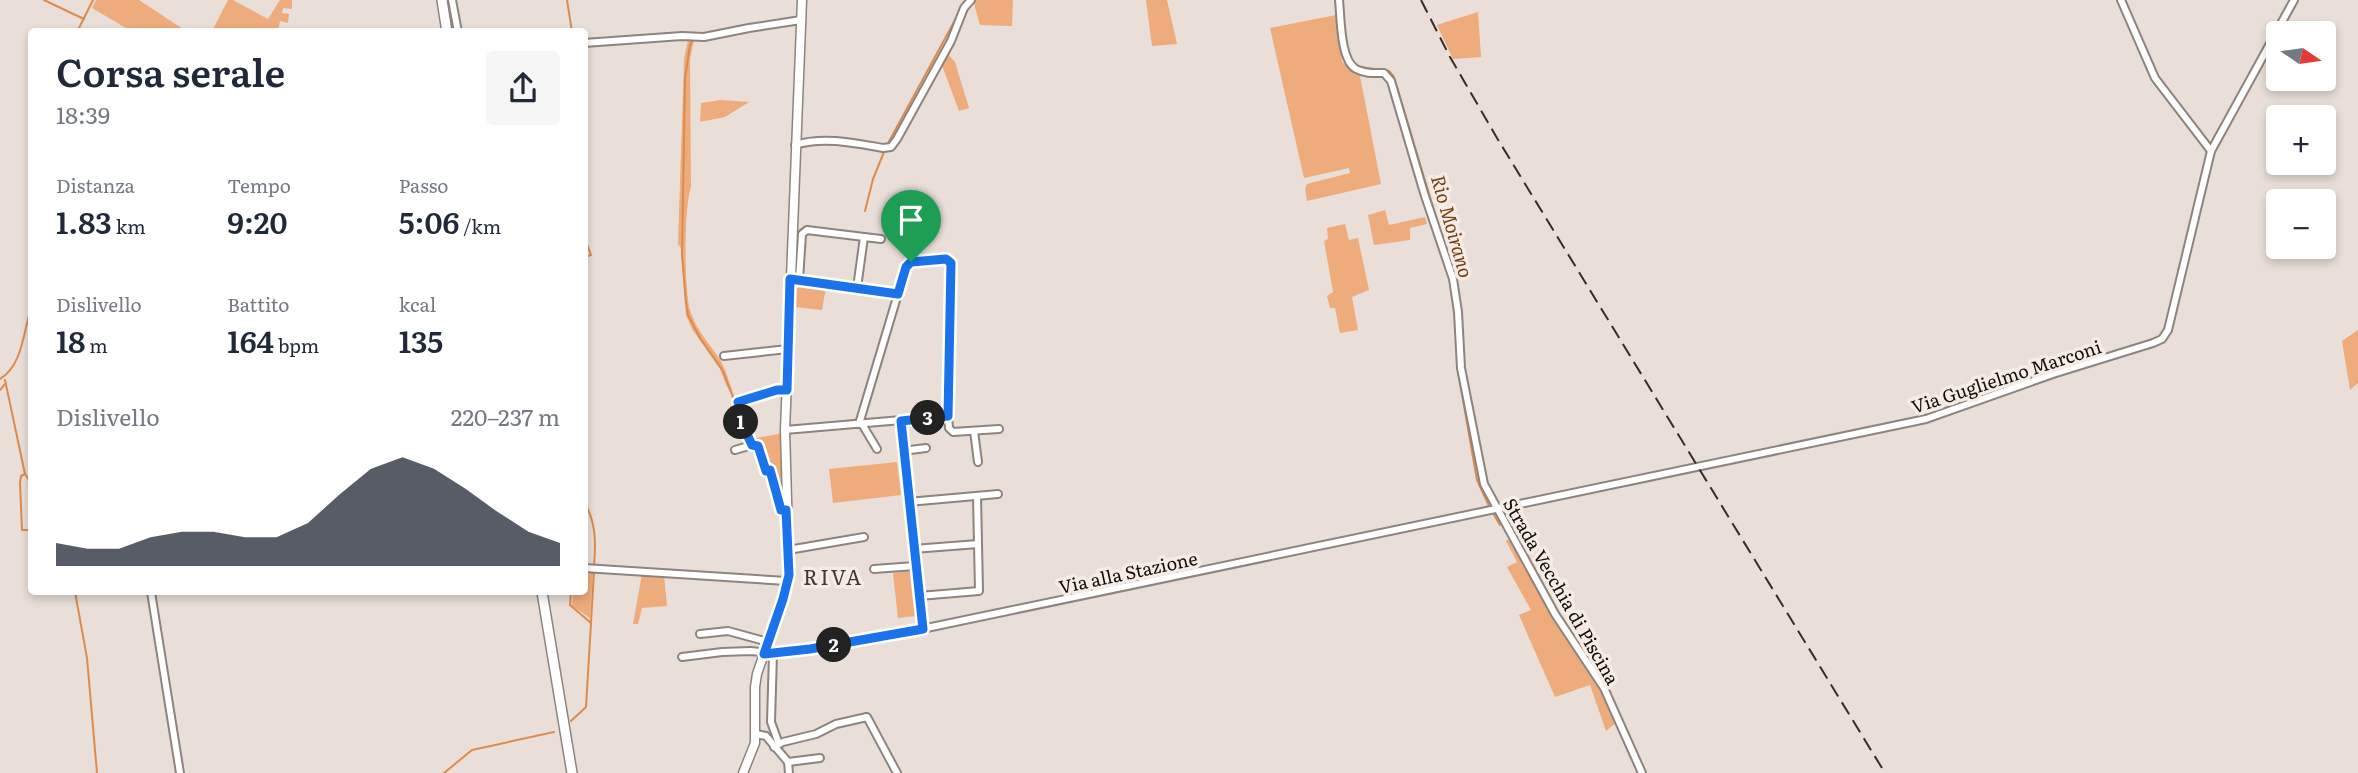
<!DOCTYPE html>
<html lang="it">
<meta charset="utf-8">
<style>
:root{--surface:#fff;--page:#f6f6f7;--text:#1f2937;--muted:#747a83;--accent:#111827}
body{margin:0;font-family:Literata,serif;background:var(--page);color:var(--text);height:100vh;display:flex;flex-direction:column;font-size:26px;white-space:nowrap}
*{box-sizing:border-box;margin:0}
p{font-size:23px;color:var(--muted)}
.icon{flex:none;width:38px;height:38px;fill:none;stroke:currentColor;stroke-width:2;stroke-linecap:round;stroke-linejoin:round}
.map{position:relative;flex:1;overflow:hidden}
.sheet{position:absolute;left:28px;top:28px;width:560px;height:567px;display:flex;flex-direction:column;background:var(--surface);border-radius:7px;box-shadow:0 4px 10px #0003}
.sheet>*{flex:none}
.needle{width:46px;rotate:103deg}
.tools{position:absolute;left:2266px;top:21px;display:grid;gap:14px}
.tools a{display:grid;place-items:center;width:70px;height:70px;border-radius:7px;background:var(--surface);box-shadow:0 4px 10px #0003;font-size:35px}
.pin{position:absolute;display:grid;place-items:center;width:60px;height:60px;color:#fff;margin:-72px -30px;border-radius:50% 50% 50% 0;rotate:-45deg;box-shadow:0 0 7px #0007}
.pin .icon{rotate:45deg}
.km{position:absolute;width:35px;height:35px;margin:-18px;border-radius:50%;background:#222;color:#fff;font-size:19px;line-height:35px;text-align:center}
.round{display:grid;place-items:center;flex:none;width:74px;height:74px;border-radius:7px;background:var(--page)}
.head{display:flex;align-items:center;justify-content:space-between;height:119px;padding:0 28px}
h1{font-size:38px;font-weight:600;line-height:52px}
.figures{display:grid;grid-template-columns:repeat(3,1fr);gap:10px;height:119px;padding:7px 28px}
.figures div{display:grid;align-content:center}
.figures b{font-size:30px;font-weight:600}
.figures small{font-size:19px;font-weight:400}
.figures p{font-size:19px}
.chart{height:196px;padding:14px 28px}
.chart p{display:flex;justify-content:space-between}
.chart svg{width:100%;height:126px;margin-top:7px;fill:var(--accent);opacity:.7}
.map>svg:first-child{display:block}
</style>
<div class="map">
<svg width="2358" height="773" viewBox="0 0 2358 773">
<rect width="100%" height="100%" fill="#e9dfd8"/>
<g fill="#eeab7c">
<polygon points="96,0 139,0 186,31 131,31 92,8"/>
<polygon points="228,0 233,0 268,19 280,0 292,0 292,9 283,8 282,13 289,14 288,23 280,21 278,31 212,31"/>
<polygon points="1013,0 1012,26 980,25 973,0"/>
<polygon points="1146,0 1167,0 1177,44 1152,46"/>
<polygon points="1478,12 1481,57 1453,59 1437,25"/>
<polygon points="1336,15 1342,62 1360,76 1381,184 1307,201 1305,189 1307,184 1350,173 1349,168 1304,178 1270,28"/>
<path d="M688,40h6l-4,19 1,128c-7,20 -7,102 -1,123 6,20 20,34 31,51 6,12 10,27 15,40l-10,-16 -6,-16 -28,-40 -6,-14 -5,-67 -3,-4 6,-185z"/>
<polygon points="948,54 955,62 969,108 959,111 941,63"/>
<polygon points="721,100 749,102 725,117 700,122 701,103"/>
<polygon points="1385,210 1389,225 1425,217 1427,224 1410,228 1410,240 1374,245 1368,215"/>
<polygon points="1345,224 1349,240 1358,238 1369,290 1352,297 1358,330 1340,333 1335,308 1330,308 1327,296 1333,292 1324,241 1328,239 1327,228"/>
<polygon points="802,285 826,287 822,310 794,307 796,289"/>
<polygon points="2358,330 2358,383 2350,390 2342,341"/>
<path d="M783,433l1,74c-15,-20 -10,-53 -28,-69z"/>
<polygon points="897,462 901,495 833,503 829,469"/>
<polygon points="1511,538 1600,684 1617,722 1606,731 1590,685 1555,697 1519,615 1531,610 1507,567 1517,562 1506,541"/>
<polygon points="912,571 916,616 898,618 893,573"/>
<polygon points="589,572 593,572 590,618 572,606 573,592 584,592 585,575 588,575"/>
<polygon points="642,574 664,575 667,606 642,608 638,624 633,624"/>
</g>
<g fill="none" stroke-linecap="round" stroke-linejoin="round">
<g stroke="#dc8b4e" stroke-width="2">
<polyline points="44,0 84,19"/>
<polyline points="567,0 572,32"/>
<polyline points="1335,0 1337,11"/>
<polyline points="77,32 93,0"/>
<polyline points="693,40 690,45 685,78 682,255 686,303 688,315 700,338 723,371 734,400"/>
<polyline points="1360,67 1389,71 1394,77 1440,231"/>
<polyline points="32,129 32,171"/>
<polyline points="886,147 966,0"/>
<polyline points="865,211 873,179 884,152"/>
<polyline points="584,236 591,255 584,257"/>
<polyline points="1446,249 1455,277"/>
<polyline points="1458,371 1477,480 1490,508"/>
<path d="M0,379c24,-15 23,-50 32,-73"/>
<polyline points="5,380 25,474 21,476 20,483 22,530 32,530"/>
<polyline points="0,390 5,384"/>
<polyline points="746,425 758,443"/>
<polyline points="26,475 32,486"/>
<path d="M584,501c12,22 12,40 10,65"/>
<polyline points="1493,513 1500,525"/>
<polyline points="75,592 87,658 97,773"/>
<polyline points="591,622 594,572"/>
<polyline points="571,721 586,707 591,623 570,605 571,592"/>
<polyline points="444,773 472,750 554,732"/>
</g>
<g stroke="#8d847d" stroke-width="10">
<g id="minor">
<polyline points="452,0 458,32"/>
<path d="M1339,0c2,18 1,60 17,69 9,5 19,4 28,4l7,8 33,112 29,86 5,33 3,56 23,116 71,130 49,74 38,85"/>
<polyline points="2121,0 2155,78 2211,151"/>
<polyline points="584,43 682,36 704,37 749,28 801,20"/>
<path d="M795,145c28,-9 60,-2 88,3l8,-1 6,-8 54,-98 13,-33 7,-8"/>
<polyline points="864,237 881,239"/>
<polyline points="795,280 898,294"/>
<polyline points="799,280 802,234 807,230 864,237 857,288"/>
<polyline points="724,356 788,349"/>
<polyline points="901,421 923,629"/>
<polyline points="859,424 906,267 911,263 946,259 951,263 948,416"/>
<polyline points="862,424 877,449"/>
<polyline points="785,430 948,416 949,428 953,432 999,429"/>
<polyline points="974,431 978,462"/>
<polyline points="735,450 752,445"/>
<polyline points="902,451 926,448"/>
<polyline points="908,502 998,494"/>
<polyline points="786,510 781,510 770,470 766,471 758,446 752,445 738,415 742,413 738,402 777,390 787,390"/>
<polyline points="913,549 978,544"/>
<polyline points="788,550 864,537"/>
<polyline points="584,568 787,581"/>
<polyline points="874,569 915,566"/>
<polyline points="151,592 180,773"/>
<polyline points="919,596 979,591 977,496"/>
<polyline points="700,634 728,631 768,642"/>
<polyline points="773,654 771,722 779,744"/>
<polyline points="682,657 722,652 751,651 777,654 874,639 1926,419 2053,374 2153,343 2162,339 2168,330 2211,151 2294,0"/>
<polyline points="756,734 766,736 788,762"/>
<polyline points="774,747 783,742 816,734 836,724 867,717 897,773"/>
<polyline points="788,762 820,758"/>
<polyline points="788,762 789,773"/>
</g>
</g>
<g stroke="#8d847d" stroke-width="11">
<polyline id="major" points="743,773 755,743 755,687 757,674 783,599 789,569 785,430 802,0"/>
</g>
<g stroke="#8d847d" stroke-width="12">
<g id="highway">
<polyline points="442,0 447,32"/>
<polyline points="542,592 572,773"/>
</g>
</g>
<use href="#minor" stroke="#fff" stroke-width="6"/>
<use href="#major" stroke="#fff" stroke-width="8"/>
<use href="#highway" stroke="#fff" stroke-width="9"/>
<polyline stroke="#322e2b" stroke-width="2" stroke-dasharray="14 7" stroke-linecap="butt" points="1421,0 1450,57 1497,138 1885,773"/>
</g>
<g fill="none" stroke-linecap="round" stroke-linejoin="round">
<g stroke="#fff" stroke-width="14">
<polygon id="route" points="946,259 951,263 948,416 901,421 923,629 810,649 764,654 783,599 789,575 786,510 781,510 770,470 766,471 758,446 752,445 738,415 742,413 738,402 777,390 787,390 790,279 898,294 906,267 911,262"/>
</g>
<use href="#route" stroke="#1a73e8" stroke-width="9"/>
</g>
<g text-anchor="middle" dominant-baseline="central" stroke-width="7" stroke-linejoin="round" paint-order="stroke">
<g font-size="18" fill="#110e0c" stroke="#f7ece5">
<text transform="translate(2006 376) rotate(-18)">Via Guglielmo Marconi</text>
<text transform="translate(1128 572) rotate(-12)">Via alla Stazione</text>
<text transform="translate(1562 591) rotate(60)">Strada Vecchia di Piscina</text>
</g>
<g font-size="19" font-style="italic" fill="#764014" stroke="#f7ece5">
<text transform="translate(1453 226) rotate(74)">Rio Moirano</text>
</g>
<g font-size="21" letter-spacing="2" fill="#413934" stroke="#f7ece5">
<text x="833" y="575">RIVA</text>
</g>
</g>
</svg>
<div class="tools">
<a><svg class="needle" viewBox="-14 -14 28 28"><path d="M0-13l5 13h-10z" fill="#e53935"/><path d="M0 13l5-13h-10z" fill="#747a83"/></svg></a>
<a>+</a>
<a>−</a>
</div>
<div class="pin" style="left:911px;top:262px;background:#1e9e55"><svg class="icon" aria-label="arrive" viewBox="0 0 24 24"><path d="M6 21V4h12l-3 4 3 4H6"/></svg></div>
<b class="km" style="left:741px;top:422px">1</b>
<b class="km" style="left:834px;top:645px">2</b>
<b class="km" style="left:928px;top:418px">3</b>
<section class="sheet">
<div class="head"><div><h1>Corsa serale</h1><p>18:39</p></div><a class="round"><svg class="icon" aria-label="share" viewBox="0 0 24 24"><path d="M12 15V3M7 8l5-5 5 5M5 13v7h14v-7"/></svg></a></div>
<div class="figures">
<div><p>Distanza</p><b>1.83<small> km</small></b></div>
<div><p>Tempo</p><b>9:20</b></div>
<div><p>Passo</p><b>5:06<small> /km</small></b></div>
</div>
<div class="figures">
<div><p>Dislivello</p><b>18<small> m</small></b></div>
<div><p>Battito</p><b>164<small> bpm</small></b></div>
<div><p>kcal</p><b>135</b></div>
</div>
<div class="chart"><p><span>Dislivello</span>220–237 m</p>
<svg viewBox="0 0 160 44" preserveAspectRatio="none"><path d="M0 44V36L10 38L20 38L30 34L40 32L50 32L60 34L70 34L80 29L90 19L100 10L110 6L120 10L130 17L140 25L150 32L160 36V44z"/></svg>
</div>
</section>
</div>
